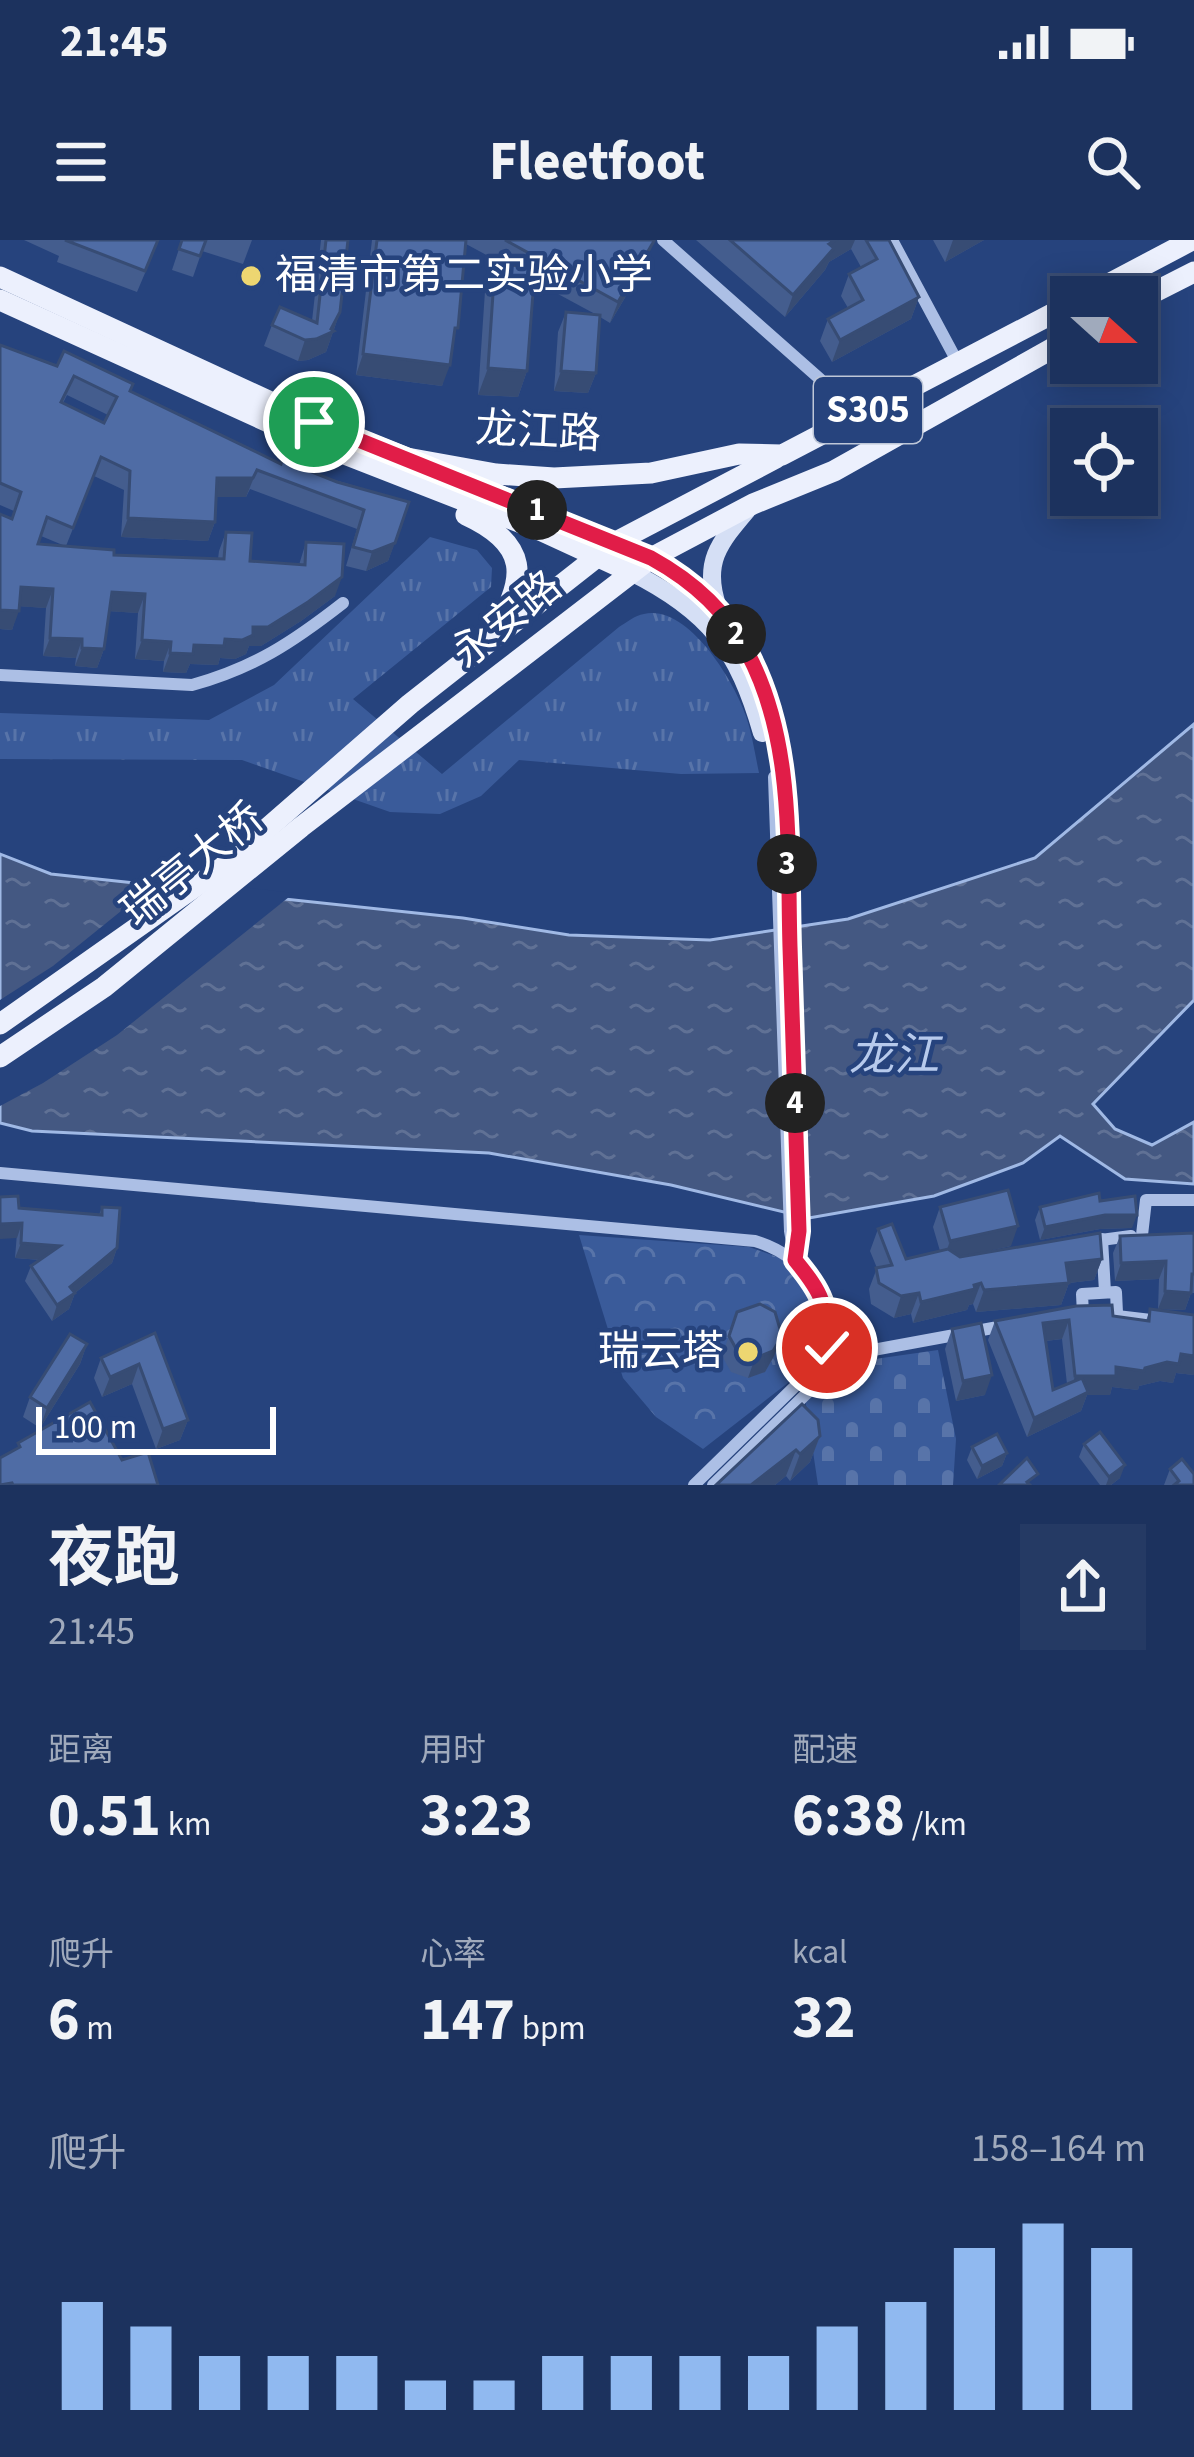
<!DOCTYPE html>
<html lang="zh">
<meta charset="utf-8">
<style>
:root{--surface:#1c325e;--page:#253a64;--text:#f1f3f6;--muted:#a0aabc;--line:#3a4d73;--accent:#90b9f0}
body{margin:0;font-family:"Source Sans 3","Noto Sans SC",sans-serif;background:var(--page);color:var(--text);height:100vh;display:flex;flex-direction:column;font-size:45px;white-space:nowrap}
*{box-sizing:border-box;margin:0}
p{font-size:39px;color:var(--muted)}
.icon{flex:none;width:66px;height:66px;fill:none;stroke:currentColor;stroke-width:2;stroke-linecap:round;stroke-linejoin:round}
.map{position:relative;height:1245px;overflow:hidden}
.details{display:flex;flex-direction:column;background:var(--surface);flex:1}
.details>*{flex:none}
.needle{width:78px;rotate:111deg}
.tools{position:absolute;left:1050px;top:36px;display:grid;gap:24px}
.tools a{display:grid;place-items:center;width:108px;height:108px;border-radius:0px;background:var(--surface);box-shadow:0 6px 30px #0003,0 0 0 3px var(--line);font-size:60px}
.scale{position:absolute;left:36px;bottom:30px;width:240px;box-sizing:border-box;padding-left:12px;border:6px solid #fff;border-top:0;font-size:33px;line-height:42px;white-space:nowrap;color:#fff;-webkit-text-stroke:9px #26437d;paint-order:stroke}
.pin{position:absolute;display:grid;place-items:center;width:102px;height:102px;color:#fff;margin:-51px;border:6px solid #fff;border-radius:50%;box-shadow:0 3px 12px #0007}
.km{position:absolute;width:60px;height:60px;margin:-30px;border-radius:50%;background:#222;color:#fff;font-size:33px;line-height:60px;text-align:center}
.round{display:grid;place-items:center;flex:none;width:126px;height:126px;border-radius:0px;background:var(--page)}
.summary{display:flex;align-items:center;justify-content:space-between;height:204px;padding:0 48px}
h1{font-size:66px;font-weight:700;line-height:90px}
.figures{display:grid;grid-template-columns:repeat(3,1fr);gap:18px;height:204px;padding:12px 48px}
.figures div{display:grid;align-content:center}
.figures b{font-size:60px;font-weight:700}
.figures small{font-size:33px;font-weight:400}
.figures p{font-size:33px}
.chart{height:336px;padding:24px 48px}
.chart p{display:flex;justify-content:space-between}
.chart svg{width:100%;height:216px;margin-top:12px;stroke:var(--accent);stroke-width:6}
.status{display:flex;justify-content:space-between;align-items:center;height:84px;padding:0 60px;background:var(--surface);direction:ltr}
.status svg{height:33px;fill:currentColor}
header{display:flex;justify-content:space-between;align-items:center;height:156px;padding:0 48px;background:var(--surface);font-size:54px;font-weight:700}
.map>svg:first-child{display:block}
</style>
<div class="status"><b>21:45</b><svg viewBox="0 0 49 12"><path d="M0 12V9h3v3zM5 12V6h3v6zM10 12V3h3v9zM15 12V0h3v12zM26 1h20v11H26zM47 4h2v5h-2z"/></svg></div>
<header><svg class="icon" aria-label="menu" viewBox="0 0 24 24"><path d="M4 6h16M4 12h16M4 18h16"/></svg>Fleetfoot<svg class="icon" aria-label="search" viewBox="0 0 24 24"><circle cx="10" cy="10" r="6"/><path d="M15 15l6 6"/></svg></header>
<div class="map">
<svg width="1194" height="1245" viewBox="0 0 1194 1245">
<defs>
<pattern id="forest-crowns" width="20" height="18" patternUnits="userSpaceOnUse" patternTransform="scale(3)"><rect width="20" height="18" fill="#3a5b9a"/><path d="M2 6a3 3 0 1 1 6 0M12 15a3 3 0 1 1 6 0" fill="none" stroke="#5874a9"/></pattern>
<pattern id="cemetery-stones" width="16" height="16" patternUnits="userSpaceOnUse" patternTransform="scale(3)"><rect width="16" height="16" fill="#3a5b9a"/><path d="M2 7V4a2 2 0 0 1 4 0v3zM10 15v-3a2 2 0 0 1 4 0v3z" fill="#5874a9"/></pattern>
<pattern id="park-tufts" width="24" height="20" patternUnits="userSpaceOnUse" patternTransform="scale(3)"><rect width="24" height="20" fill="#3a5b9a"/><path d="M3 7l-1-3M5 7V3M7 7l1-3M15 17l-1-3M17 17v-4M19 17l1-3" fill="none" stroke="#5874a9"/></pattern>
<pattern id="water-ripples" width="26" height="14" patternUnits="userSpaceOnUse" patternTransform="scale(3)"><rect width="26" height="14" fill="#445882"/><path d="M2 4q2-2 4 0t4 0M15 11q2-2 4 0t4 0" fill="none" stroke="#607195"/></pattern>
</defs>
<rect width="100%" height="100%" fill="#26437d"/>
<polygon fill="url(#forest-crowns)" points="579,995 749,1007 786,1020 819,1056 823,1077 820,1118 703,1209 656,1177 623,1138"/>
<polygon fill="url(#cemetery-stones)" points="938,1110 956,1199 953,1245 818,1245 805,1158 847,1123"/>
<path fill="url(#park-tufts)" d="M430,297l47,13 15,18 -1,19 -138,112 89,75 177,-147c7,-4 16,-12 25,-13 44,-10 90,67 102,102 6,18 9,38 13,57l-78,1 -162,-14 -38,36 -41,18 -50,-2 -148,-52 -242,-1v-46l209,7 65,-35z"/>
<polygon fill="url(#water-ripples)" stroke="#a0b9e5" stroke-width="3" points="1194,484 1194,760 1093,864 1115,889 1152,905 1194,882 1194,944 1125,939 1060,896 1023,923 934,956 809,978 671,945 489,913 32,891 0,883 0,614 51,634 463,678 569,695 710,700 848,679 1035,618"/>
<polygon fill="#26437d" points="162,638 294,653 117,795 43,843 0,866 0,760 53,726"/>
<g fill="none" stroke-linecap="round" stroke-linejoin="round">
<g stroke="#acbfe5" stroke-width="12">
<polyline points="663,0 820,139"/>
<polyline points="892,0 958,123"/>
<path d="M0,435l192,10c62,-17 101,-43 151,-82"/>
<polyline points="774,537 790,991 795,1020"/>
<polyline points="785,537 797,1003"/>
<path d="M0,933l755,68c51,15 87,63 69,117l-130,127"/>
<polyline points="1142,995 1146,960 1194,960"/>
<polyline points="1102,999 1105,1052"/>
<polyline points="1086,1002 1131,996"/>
<polyline points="1083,1074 1082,1054 1116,1052 1117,1073"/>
<polyline points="1100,1074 1194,1085"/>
<polyline points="713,1245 846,1115 1009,1085"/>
</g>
<g stroke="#d5dff5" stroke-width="18">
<path d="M651,318c92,52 110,121 134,219"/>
<path d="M631,332c78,39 107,77 131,161"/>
<path d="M718,368c-16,-45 1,-65 29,-98"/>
</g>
<g stroke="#ecf0fd" stroke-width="21">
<polyline points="0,37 314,182 407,218 496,234 554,238 651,233 739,214 782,215 1071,64"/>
<polyline points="1084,57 1192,0"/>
<polyline points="0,60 306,199 542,291 631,332"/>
<polyline points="1137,61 1194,32"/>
<polyline points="452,236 651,318"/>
<path d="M466,275c63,29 62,63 28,117"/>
<polyline points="0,784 223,627 410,464 616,302 776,218"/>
<polyline points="0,817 104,747 301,587 651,318 753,264 834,231 1071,98"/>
</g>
</g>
<g fill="#445d8e" fill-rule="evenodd">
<polygon points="24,0 159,0 137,52 57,22 59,16"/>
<polygon points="182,0 252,0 243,24 202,11 193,37 172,30"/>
<polygon points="321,0 348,0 340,72 326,112 308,120 298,121 264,106 272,85 312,81"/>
<polygon points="372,0 652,0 646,22 610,83 600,77 596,133 588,153 554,151 558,92 566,72 595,74 534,41 527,131 518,157 478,155 485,51 495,24 505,25 466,4 453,102 442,146 356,135"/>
<polygon points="696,0 888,0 919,57 911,79 832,122 820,101 828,79 848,68 841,56 849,34 861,27 851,9 829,22 825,30 785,77"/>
<polygon points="933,0 984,0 945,22"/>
<path d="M0,105l131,46 150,73 128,38 -21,59 -22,10 -20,-5 11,-37 -107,-40 -4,8h-30l-1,25 -7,19 -87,-4 3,-47 -30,-14 -28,70 48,9 104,4 1,-8 7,-19 24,29 49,4 7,-23 29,54 -34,25 -40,25h-12l-3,8 -11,5 -15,-1 -2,7 -28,-1 -4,9 -23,-1 1,-11 -29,-2 3,-46 -29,-2 -5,38 -7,19 -22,-2 1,-8 -33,-2 3,-48 -27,-2 -7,24 -12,-1v-115l12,5 2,-8 -14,-6zM67,155l41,20 -4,8 -41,-20zM41,296l24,10 -27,-2z"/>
<polygon points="1100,961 1132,988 1100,989 1040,1000 1035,980 1040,967"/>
<polygon points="102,967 117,1008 112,1023 75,1053 69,1069 52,1081 25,1041 31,1026 40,1020 15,1018 19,968 99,975"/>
<polygon points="940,967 1011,1006 961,1017 1102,1019 1094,1040 1069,1043 1061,1065 976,1072 973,1064 969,1065 967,1070 913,1083 911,1074 894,1078 871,1064 869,1049 877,1028 870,1011 878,989 906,1019 940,1011 933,987"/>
<polygon points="1194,993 1194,1053 1191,1053 1185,1070 1158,1069 1159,1039 1115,1041 1113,1013 1120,996"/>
<path d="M1150,1069l44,6v60l-18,-2 -3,10 -13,-2 -21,5 -1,4 -26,-3 -2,8h-23l-6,16 -54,26 -39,-97 7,-19 118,-5 33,5zM1062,1099l5,45 -14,6 -7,-49z"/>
<polygon points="737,1072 774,1116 765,1132 748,1138 731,1132 722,1116"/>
<polygon points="952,1089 985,1155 956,1161 945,1109"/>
<polygon points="155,1093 188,1180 180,1200 156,1209 132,1144 102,1157 94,1138 101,1118"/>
<polygon points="87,1104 80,1124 40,1188 23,1177 30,1157"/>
<polygon points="820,1196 810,1222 790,1241 786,1236 775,1245 716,1245"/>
<polygon points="1084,1204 1120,1238 1111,1245 1100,1245 1079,1217"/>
<polygon points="972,1207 1007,1213 1002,1226 977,1239 967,1220"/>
<polygon points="1170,1229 1194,1245 1164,1245"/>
</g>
<g fill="#374c74">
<polygon points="836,0 855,0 851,9 829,22 825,30 785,77 793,55 829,4"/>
<polygon points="953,0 984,0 945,22"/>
<polygon points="654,1 646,22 610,83 618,62"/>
<polygon points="919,57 911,79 832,122 840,100"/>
<polygon points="340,72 326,112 308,120 298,121 305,100"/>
<polygon points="363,114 450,125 442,146 356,135"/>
<polygon points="488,128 527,131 518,157 478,155"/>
<polygon points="561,131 596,133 588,153 554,151"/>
<polygon points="257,230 246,257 210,257 217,238"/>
<polygon points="128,278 215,282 208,301 121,297"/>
<polygon points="395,303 388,321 366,331 372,312"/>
<polygon points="342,337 335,356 301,381 261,406 249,406 246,414 235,419 220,418 218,425 190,424 186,433 163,432 170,413 194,405 225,399 253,387"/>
<polygon points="21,347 53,349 46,368 14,366"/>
<polygon points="112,352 145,354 138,373 105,371"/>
<polygon points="0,370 19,371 12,390 0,389"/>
<polygon points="50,398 82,399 76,418 43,416"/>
<polygon points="142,400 171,402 164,421 135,419"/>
<polygon points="82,408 104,409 97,428 75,426"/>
<polygon points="1105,975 1137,975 1132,988 1100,989 1040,1000 1045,987"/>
<polygon points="22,983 17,998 0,999 0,984"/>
<polygon points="1018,986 1011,1006 943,1021 950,1001"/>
<polygon points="21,1003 60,1006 55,1021 15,1018"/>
<polygon points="117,1008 112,1023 75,1053 69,1069 52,1081 57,1065 70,1047"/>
<polygon points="1102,1019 1094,1040 1061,1044 1069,1043 1061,1065 976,1072 984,1050 1066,1023"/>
<polygon points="1166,1021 1159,1039 1115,1041 1121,1023"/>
<polygon points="981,1043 973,1064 969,1065 967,1070 913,1083 921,1062"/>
<polygon points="1165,1051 1191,1053 1185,1070 1158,1069"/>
<polygon points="919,1053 911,1074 894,1078 901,1056"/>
<polygon points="1069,1080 1062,1099 1036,1102 1043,1083"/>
<polygon points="782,1096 774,1116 765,1132 748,1138 755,1118"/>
<polygon points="87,1104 80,1124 40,1188 47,1168"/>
<polygon points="1181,1114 1194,1116 1194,1135 1176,1133 1173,1143 1160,1141 1139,1146 1138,1150 1112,1147 1110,1155 1087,1155 1081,1171 1027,1197 1034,1178 1069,1155 1075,1136 1116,1127 1145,1128"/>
<polygon points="139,1124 132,1144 102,1157 110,1137"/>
<polygon points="992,1135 985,1155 956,1161 963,1141"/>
<polygon points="188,1180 180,1200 156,1209 163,1189"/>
<polygon points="820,1196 810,1222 790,1241 800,1214"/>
<polygon points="796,1210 786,1236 775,1245 751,1245"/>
<polygon points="1007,1213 1002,1226 977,1239 982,1226"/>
<polygon points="1125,1225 1120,1238 1111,1245 1106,1245 1109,1237"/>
</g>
<g fill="#4f6ca5" stroke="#374c74" stroke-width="3" fill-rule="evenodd">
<polygon points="65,0 158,0 145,31"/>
<polygon points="182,0 206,0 200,16 179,9"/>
<polygon points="326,0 348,0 340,72 331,89 334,91 316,99 305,100 272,85 280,67 317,83"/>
<polygon points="377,0 466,0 458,88 455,88 450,125 363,114"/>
<polygon points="505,0 652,0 654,1 618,62"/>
<polygon points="730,0 836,0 829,4 834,8 793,55"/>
<polygon points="866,0 889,0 919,57 840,100 828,79 863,60 849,34 877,19"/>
<polygon points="495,24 535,27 527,131 488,128"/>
<polygon points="566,72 600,75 596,133 561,131"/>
<path d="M0,105l57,21 7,-15 69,33 -3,7 151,73 1,-4 55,22 72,20 -14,41 -23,9 -19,-5 11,-37 -107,-40 -4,8h-36l-2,44 -87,-4 2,-47 -29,-14 -28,71 -26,-11 -9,27 76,6v5l110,4 2,-27 26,1 -2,28 55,4 1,-23 38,2 -2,33 -34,25 -40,25h-15v8l-11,5 -17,-1 -1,7 -30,-1 -1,9 -23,-1 1,-11 -29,-2 3,-46 -33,-2 -8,57 -22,-1v-9l-32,-1 3,-49 -32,-2 -2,24 -19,-1v-96l12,5 9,-27 -21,-9zM74,136l43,21 -13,26 -43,-21z"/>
<polygon points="1008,950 1018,986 950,1001 940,967"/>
<polygon points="1099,953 1100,961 1135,956 1137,975 1105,975 1045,987 1040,967"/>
<polygon points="18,956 19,968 102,975 102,967 120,968 117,1008 70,1047 75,1053 57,1065 31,1026 60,1006 21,1003 22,983 0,984 0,957"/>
<polygon points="892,984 906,1019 948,1009 960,1017 1100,993 1102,1019 1066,1023 1069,1043 984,1050 981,1043 974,1045 975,1049 921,1062 919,1053 901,1056 879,1043 876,1028 892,1025 878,989"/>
<polygon points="1194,993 1194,1034 1192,1034 1191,1053 1165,1051 1166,1021 1121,1023 1120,996"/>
<polygon points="760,1064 775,1072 782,1096 773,1111 755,1118 738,1112 729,1096 737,1072"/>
<polygon points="1112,1065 1113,1076 1149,1081 1150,1069 1194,1075 1194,1116 1181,1114 1179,1124 1167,1122 1145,1128 1144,1131 1116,1127 1116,1136 1075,1136 1069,1080 1043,1083 1053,1150 1082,1138 1088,1152 1034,1178 995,1081 1076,1066"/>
<polygon points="981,1083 992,1135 963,1141 952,1089"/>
<polygon points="155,1093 188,1180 163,1189 139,1124 110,1137 101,1118"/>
<polygon points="70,1094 87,1104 47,1168 30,1157"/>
<polygon points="90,1162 122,1220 148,1212 158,1245 13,1245 12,1243 0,1245 0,1218 20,1207 18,1203"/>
<polygon points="802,1164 818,1180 820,1196 800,1214 796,1210 751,1245 716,1245"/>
<polygon points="1100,1192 1125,1225 1109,1237 1084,1204"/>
<polygon points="997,1194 1007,1213 982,1226 972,1207"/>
<polygon points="1027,1218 1038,1234 1027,1242 1030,1245 999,1245"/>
<polygon points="1182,1219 1194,1234 1194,1245 1174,1245 1179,1241 1170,1229"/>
</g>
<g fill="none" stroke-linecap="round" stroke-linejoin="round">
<g stroke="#fff" stroke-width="24">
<path id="route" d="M314,182l337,136c40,22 75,52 96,94 48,89 40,197 43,295 3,95 6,189 9,284l-4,29c28,34 32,44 32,88"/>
</g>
<use href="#route" stroke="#e11d48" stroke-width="15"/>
</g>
<g fill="#edd671" stroke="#26437d" stroke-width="4.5">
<circle cx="251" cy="36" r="12"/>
<circle cx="748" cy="1112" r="12"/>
</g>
<g text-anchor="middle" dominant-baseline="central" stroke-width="9" stroke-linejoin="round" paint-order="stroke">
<rect fill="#26437d" stroke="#bec7d8" stroke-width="3" x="814" y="137" width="108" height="66" rx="9"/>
<g font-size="39" font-weight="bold" fill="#fff">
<text x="868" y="170">S305</text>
</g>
<g font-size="42" fill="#fff" stroke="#26437d" text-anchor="start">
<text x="275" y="36">福清市第二实验小学</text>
<text x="724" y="1112" text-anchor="end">瑞云塔</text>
</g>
<g font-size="42" fill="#fff" stroke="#26437d">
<text transform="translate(538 192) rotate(3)">龙江路</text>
<text transform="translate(507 380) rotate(-39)">永安路</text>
<text transform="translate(193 625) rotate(-39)">瑞亭大桥</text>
</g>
<g font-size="45" font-style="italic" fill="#b7caec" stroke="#26437d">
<text x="894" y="816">龙江</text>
</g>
</g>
</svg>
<div class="tools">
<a><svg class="needle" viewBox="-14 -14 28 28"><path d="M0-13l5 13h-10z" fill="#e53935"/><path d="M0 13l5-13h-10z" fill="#a0aabc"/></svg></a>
<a><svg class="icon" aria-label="locate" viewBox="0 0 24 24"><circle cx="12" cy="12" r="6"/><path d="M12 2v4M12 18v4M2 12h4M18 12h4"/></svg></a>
</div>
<div class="scale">100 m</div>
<div class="pin" style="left:314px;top:182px;background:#1e9e55"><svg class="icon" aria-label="arrive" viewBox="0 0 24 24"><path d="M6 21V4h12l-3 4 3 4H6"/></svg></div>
<div class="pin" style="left:827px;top:1108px;background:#d93025"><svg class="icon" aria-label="check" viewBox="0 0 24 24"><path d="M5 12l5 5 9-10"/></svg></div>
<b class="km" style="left:537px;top:270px">1</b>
<b class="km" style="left:736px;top:394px">2</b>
<b class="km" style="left:787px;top:624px">3</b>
<b class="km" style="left:795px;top:863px">4</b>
</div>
<section class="details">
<div class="summary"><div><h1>夜跑</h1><p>21:45</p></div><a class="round"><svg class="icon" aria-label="share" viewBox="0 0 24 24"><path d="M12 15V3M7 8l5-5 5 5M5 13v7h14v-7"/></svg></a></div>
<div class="figures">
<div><p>距离</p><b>0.51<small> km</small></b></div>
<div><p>用时</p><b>3:23</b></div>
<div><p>配速</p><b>6:38<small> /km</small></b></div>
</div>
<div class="figures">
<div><p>爬升</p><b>6<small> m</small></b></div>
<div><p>心率</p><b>147<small> bpm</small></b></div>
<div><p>kcal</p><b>32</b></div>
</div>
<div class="chart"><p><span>爬升</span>158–164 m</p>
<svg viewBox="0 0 160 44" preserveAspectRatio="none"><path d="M5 44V22M15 44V27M25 44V33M35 44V33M45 44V33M55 44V38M65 44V38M75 44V33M85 44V33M95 44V33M105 44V33M115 44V27M125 44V22M135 44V11M145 44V6M155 44V11"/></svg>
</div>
</section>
